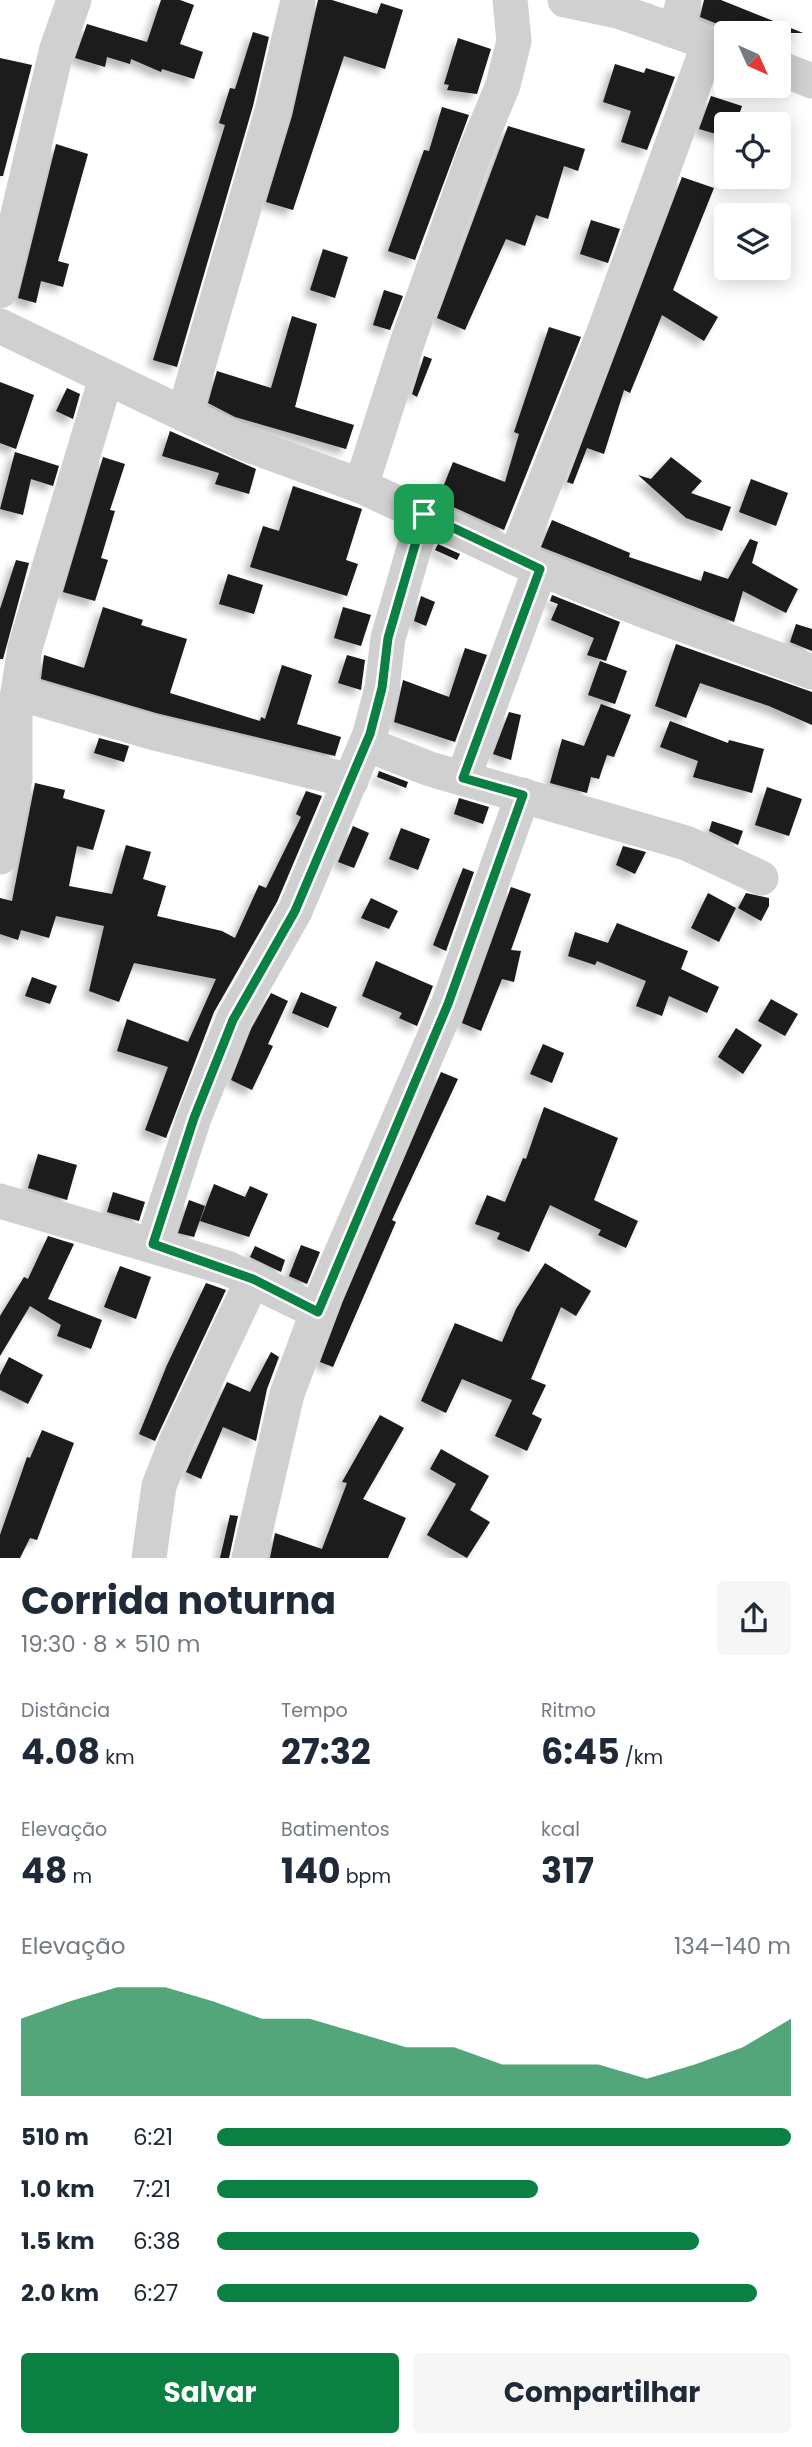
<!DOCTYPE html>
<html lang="pt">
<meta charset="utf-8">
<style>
:root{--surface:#fff;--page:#f6f6f7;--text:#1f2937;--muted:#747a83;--accent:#0b8043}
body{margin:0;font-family:Poppins,sans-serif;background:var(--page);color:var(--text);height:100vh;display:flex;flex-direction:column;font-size:26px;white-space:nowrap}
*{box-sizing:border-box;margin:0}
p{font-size:23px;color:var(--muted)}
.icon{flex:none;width:38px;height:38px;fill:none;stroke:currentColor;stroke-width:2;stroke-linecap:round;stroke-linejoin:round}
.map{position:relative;height:1558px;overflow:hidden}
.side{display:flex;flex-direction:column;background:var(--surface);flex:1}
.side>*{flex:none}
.needle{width:46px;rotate:135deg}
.tools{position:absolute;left:714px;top:21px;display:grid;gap:14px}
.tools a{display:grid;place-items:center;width:77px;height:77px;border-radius:7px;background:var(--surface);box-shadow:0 4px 18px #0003;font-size:35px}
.pin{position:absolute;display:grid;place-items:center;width:60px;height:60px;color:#fff;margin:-30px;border-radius:14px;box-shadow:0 4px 10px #0006}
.round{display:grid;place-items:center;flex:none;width:74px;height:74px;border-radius:7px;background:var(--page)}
.headline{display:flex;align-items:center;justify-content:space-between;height:119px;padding:0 21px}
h1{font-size:38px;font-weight:700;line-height:52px}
.figures{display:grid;grid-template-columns:repeat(3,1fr);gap:10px;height:119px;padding:7px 21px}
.figures div{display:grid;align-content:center}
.figures b{font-size:35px;font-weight:700}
.figures small{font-size:19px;font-weight:400}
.figures p{font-size:19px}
.chart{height:196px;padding:14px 21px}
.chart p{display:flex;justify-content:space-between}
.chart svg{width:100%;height:126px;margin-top:7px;fill:var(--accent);opacity:.7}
.primary-button{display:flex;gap:14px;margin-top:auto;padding:14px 21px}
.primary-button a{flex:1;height:80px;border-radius:7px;background:var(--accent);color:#fff;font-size:28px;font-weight:700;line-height:80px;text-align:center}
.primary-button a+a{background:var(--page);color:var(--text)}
ul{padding:0 21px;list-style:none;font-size:23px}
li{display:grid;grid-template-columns:112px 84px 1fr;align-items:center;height:52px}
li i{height:18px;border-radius:9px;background:var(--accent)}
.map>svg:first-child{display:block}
</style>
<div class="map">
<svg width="812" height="1558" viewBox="0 0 812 1558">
<defs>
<filter id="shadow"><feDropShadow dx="-6" dy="6" stdDeviation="3.5" flood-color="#0004"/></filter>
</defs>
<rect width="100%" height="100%" fill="#fff"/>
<g fill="#1a1a1a" filter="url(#shadow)">
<polygon points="161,0 180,0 194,5 180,44 203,52 194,79 162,69 161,72 131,59 130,64 107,57 105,67 75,58 87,24 147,42"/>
<polygon points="318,0 332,0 377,14 381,3 403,10 385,69 344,56 293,210 266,202 292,116"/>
<polygon points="704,0 721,0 803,33 740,33 700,17"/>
<polygon points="253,32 269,37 253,106 177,367 153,360 225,125 219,123 230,88 235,89"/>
<polygon points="458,38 491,49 477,94 447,90 449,85 444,84"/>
<polygon points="0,58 32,65 3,176 0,176"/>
<polygon points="615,64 644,73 646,68 675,77 647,150 621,142 631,111 603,102"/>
<polygon points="711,96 742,106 736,124 726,124 726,137 699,129"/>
<polygon points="442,107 469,115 415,260 388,251 424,150 429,151"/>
<polygon points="508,126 585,149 578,171 564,166 548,219 536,215 525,246 506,239 465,330 437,318"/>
<polygon points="56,144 88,154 58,261 69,264 63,287 41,281 36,303 18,298"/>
<polygon points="682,177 714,188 673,290 718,317 704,341 662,315 630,393 624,390 604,454 587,448 573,484 567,482"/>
<polygon points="591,220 620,229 608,263 580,254"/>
<polygon points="323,249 348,257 335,298 310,290"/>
<polygon points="384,290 403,296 390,330 373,325"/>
<polygon points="292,316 317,324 295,407 354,425 346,449 235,417 208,403 217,371 271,388"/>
<polygon points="549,327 581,337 504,530 438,500 453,462 505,482 519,434 514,432"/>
<polygon points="424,356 432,359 417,397 412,394"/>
<polygon points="0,382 34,395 16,449 0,443"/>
<polygon points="67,388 80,394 73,419 56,411"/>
<polygon points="170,431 256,469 249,494 215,484 219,473 162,456"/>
<polygon points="15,452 59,466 53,486 31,479 23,515 0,509"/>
<polygon points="103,457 125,464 110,510 115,511 101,558 108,560 95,601 63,592"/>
<polygon points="671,457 702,481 691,493 731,507 722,531 686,518 638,475 651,479"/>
<polygon points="751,479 788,493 776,526 739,512"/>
<polygon points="293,486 362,509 346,560 358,564 347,596 250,567 263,526 279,531"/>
<polygon points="552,520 630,553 629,557 701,581 704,571 728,579 750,539 758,542 752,563 798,589 786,613 743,591 734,622 541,547"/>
<polygon points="438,544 460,554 457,560 435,550"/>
<polygon points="16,560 29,563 3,659 0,659 0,609"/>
<polygon points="228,574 263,585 254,614 219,604"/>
<polygon points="552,595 620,622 606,661 587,655 594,638 551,620 558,604 550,601"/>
<polygon points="421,596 435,602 426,626 414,621"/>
<polygon points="103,607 143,620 141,625 187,639 170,693 260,721 261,717 265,719 282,665 312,675 297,724 341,737 335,756 156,713 41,679 44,655 84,668"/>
<polygon points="343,607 371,615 361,646 334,638"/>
<polygon points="796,624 812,629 812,651 790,642"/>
<polygon points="676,644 812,692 812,725 769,706 700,683 686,718 655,706"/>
<polygon points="465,648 487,655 455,742 394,722 403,680 449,697"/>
<polygon points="347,655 365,660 361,690 338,683"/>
<polygon points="600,661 627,671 615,704 588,695"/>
<polygon points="601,704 631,715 614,757 607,755 599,779 591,777 587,793 550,783 562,739 584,746"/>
<polygon points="509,712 521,715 511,760 493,754"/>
<polygon points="670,721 728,743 729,740 764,749 752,793 693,777 698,761 660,747"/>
<polygon points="99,738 129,746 124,762 94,753"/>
<polygon points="379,771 408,782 406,788 377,777"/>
<polygon points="35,783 65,790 63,798 105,810 93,850 77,846 69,886 112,894 126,845 151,852 143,879 166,886 157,916 222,931 235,938 259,885 266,888 301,817 296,814 306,791 322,796 277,902 214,1012 166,1138 145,1130 168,1067 117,1051 127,1019 188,1042 216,979 134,963 119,1002 89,991 104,926 56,916 49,938 21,930 18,940 0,934 0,898 12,901"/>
<polygon points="767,787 802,799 789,836 755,825"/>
<polygon points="459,798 489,807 483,824 454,814"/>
<polygon points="712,821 743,831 738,845 709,831"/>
<polygon points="353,826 369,833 354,868 338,862"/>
<polygon points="401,828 430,839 418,870 389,859"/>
<polygon points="623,846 646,852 635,874 616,865"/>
<polygon points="463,868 474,872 446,951 433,945"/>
<polygon points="511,887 531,894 511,950 521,951 514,982 502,979 481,1031 462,1023"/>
<polygon points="708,893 736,908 719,942 691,928"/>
<polygon points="746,893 769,898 769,906 761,921 738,908"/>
<polygon points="371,898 398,911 389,929 361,918"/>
<polygon points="617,923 688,951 681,969 719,987 707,1013 669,996 662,1016 636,1006 646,981 597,961 595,965 568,956 575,932 608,943"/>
<polygon points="376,961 433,986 417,1026 399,1018 402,1013 362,996"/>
<polygon points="32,977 57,986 50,1004 25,996"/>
<polygon points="301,992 337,1007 328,1028 292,1013"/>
<polygon points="271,993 288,1001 268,1044 273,1046 252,1090 231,1080 251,1029"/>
<polygon points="771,999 798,1014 785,1036 758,1021"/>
<polygon points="736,1028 762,1045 743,1074 718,1057"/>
<polygon points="543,1044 564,1053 552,1083 530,1074"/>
<polygon points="441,1072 458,1079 392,1220 396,1222 333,1367 320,1362 343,1301"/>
<polygon points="544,1107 618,1138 594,1200 638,1221 626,1248 598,1235 601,1230 550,1205 529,1252 497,1239 500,1233 475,1224 487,1195 505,1202 523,1158 526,1159"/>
<polygon points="38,1154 77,1165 67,1200 28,1188"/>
<polygon points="214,1184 245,1197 250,1186 268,1194 249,1237 200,1221"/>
<polygon points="113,1192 145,1202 139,1221 107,1212"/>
<polygon points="189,1200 205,1206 194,1237 178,1233"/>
<polygon points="48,1236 74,1244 48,1299 102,1320 91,1349 57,1336 61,1325 30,1306 0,1356 0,1316 24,1277 28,1279"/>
<polygon points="301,1245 320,1252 307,1284 289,1276"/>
<polygon points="255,1246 285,1260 281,1272 250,1257"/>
<polygon points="545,1263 591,1291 576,1316 561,1307 531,1379 546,1385 532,1414 542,1419 527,1451 495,1436 512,1400 462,1379 446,1413 421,1401 455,1323 502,1342 516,1309"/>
<polygon points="120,1266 151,1277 136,1319 104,1307"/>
<polygon points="206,1283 226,1290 155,1441 139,1434 167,1365"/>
<polygon points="271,1352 279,1357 267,1389 256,1441 223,1427 201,1479 186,1472 227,1382 250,1392"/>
<polygon points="9,1357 43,1375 28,1404 0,1390 0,1375"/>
<polygon points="380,1415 404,1428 363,1499 406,1518 388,1558 270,1558 275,1533 322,1549 347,1483 342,1482"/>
<polygon points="42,1430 74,1443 37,1540 30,1538 20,1558 0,1558 0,1535 27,1457 30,1458"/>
<polygon points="441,1449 489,1476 470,1510 490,1522 467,1558 427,1535 456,1484 430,1469"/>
<polygon points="230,1515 238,1516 229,1558 220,1558"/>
</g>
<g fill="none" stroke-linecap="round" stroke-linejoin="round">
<g stroke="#d0d0d0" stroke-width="35">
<polyline points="565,0 621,12 726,49"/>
<polyline points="675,31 684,0"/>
<polyline points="779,68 812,81"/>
<polyline points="0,291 57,48 74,0"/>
<polyline points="0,326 246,444 361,486 524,562 645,611 812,672"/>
<polyline points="184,414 272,111 298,0"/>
<polyline points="361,486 407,343 474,155 503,85 514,41 510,0"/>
<polyline points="515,558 603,335 709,43"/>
<polyline points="18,693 151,732 351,781"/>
<polyline points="366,744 430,769 686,843 761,878"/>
<polyline points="463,778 540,569"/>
<polyline points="0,857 15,778 15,711 25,648 106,378"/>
<polyline points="0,1201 227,1268 318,1312"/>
<polyline points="153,1244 194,1118 233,1020 295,911 370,734 382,688 388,638 424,514"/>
<polyline points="149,1558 159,1486 177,1440 253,1279"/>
<polyline points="249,1558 287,1394 324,1294 448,1005 523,795"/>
</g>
</g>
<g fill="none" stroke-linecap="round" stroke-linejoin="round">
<g stroke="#fff" stroke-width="14">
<polygon id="route" points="424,514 540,569 463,778 523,795 448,1004 318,1312 253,1279 153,1244 194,1118 233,1020 295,911 370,734 382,688 388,638"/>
</g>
<use href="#route" stroke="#0b8043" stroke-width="9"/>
</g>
</svg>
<div class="tools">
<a><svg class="needle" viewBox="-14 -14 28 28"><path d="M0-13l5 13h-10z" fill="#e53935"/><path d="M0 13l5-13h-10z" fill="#747a83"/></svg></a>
<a><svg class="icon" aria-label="locate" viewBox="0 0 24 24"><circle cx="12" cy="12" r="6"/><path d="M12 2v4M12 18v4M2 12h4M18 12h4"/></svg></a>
<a><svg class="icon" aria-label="layers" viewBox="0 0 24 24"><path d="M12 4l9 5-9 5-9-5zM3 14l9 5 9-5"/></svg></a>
</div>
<div class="pin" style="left:424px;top:514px;background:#1e9e55"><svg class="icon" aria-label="arrive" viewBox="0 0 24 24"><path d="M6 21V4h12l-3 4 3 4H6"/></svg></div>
</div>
<section class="side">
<div class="headline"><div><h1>Corrida noturna</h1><p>19:30 · 8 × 510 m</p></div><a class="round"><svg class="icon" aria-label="share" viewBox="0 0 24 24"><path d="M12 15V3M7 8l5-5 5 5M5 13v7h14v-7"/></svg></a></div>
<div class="figures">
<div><p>Distância</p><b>4.08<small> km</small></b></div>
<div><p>Tempo</p><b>27:32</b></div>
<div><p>Ritmo</p><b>6:45<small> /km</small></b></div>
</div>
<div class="figures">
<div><p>Elevação</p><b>48<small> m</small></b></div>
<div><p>Batimentos</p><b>140<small> bpm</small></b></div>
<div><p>kcal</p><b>317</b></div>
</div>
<div class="chart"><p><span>Elevação</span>134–140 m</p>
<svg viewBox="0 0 160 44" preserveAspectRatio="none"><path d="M0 44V17L10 11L20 6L30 6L40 11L50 17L60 17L70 22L80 27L90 27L100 33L110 33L120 33L130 38L140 33L150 27L160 17V44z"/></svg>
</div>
<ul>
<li><b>510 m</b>6:21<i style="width:100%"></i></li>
<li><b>1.0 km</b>7:21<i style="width:56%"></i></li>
<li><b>1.5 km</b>6:38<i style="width:84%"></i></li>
<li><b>2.0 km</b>6:27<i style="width:94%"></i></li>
</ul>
<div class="primary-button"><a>Salvar</a><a>Compartilhar</a></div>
</section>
